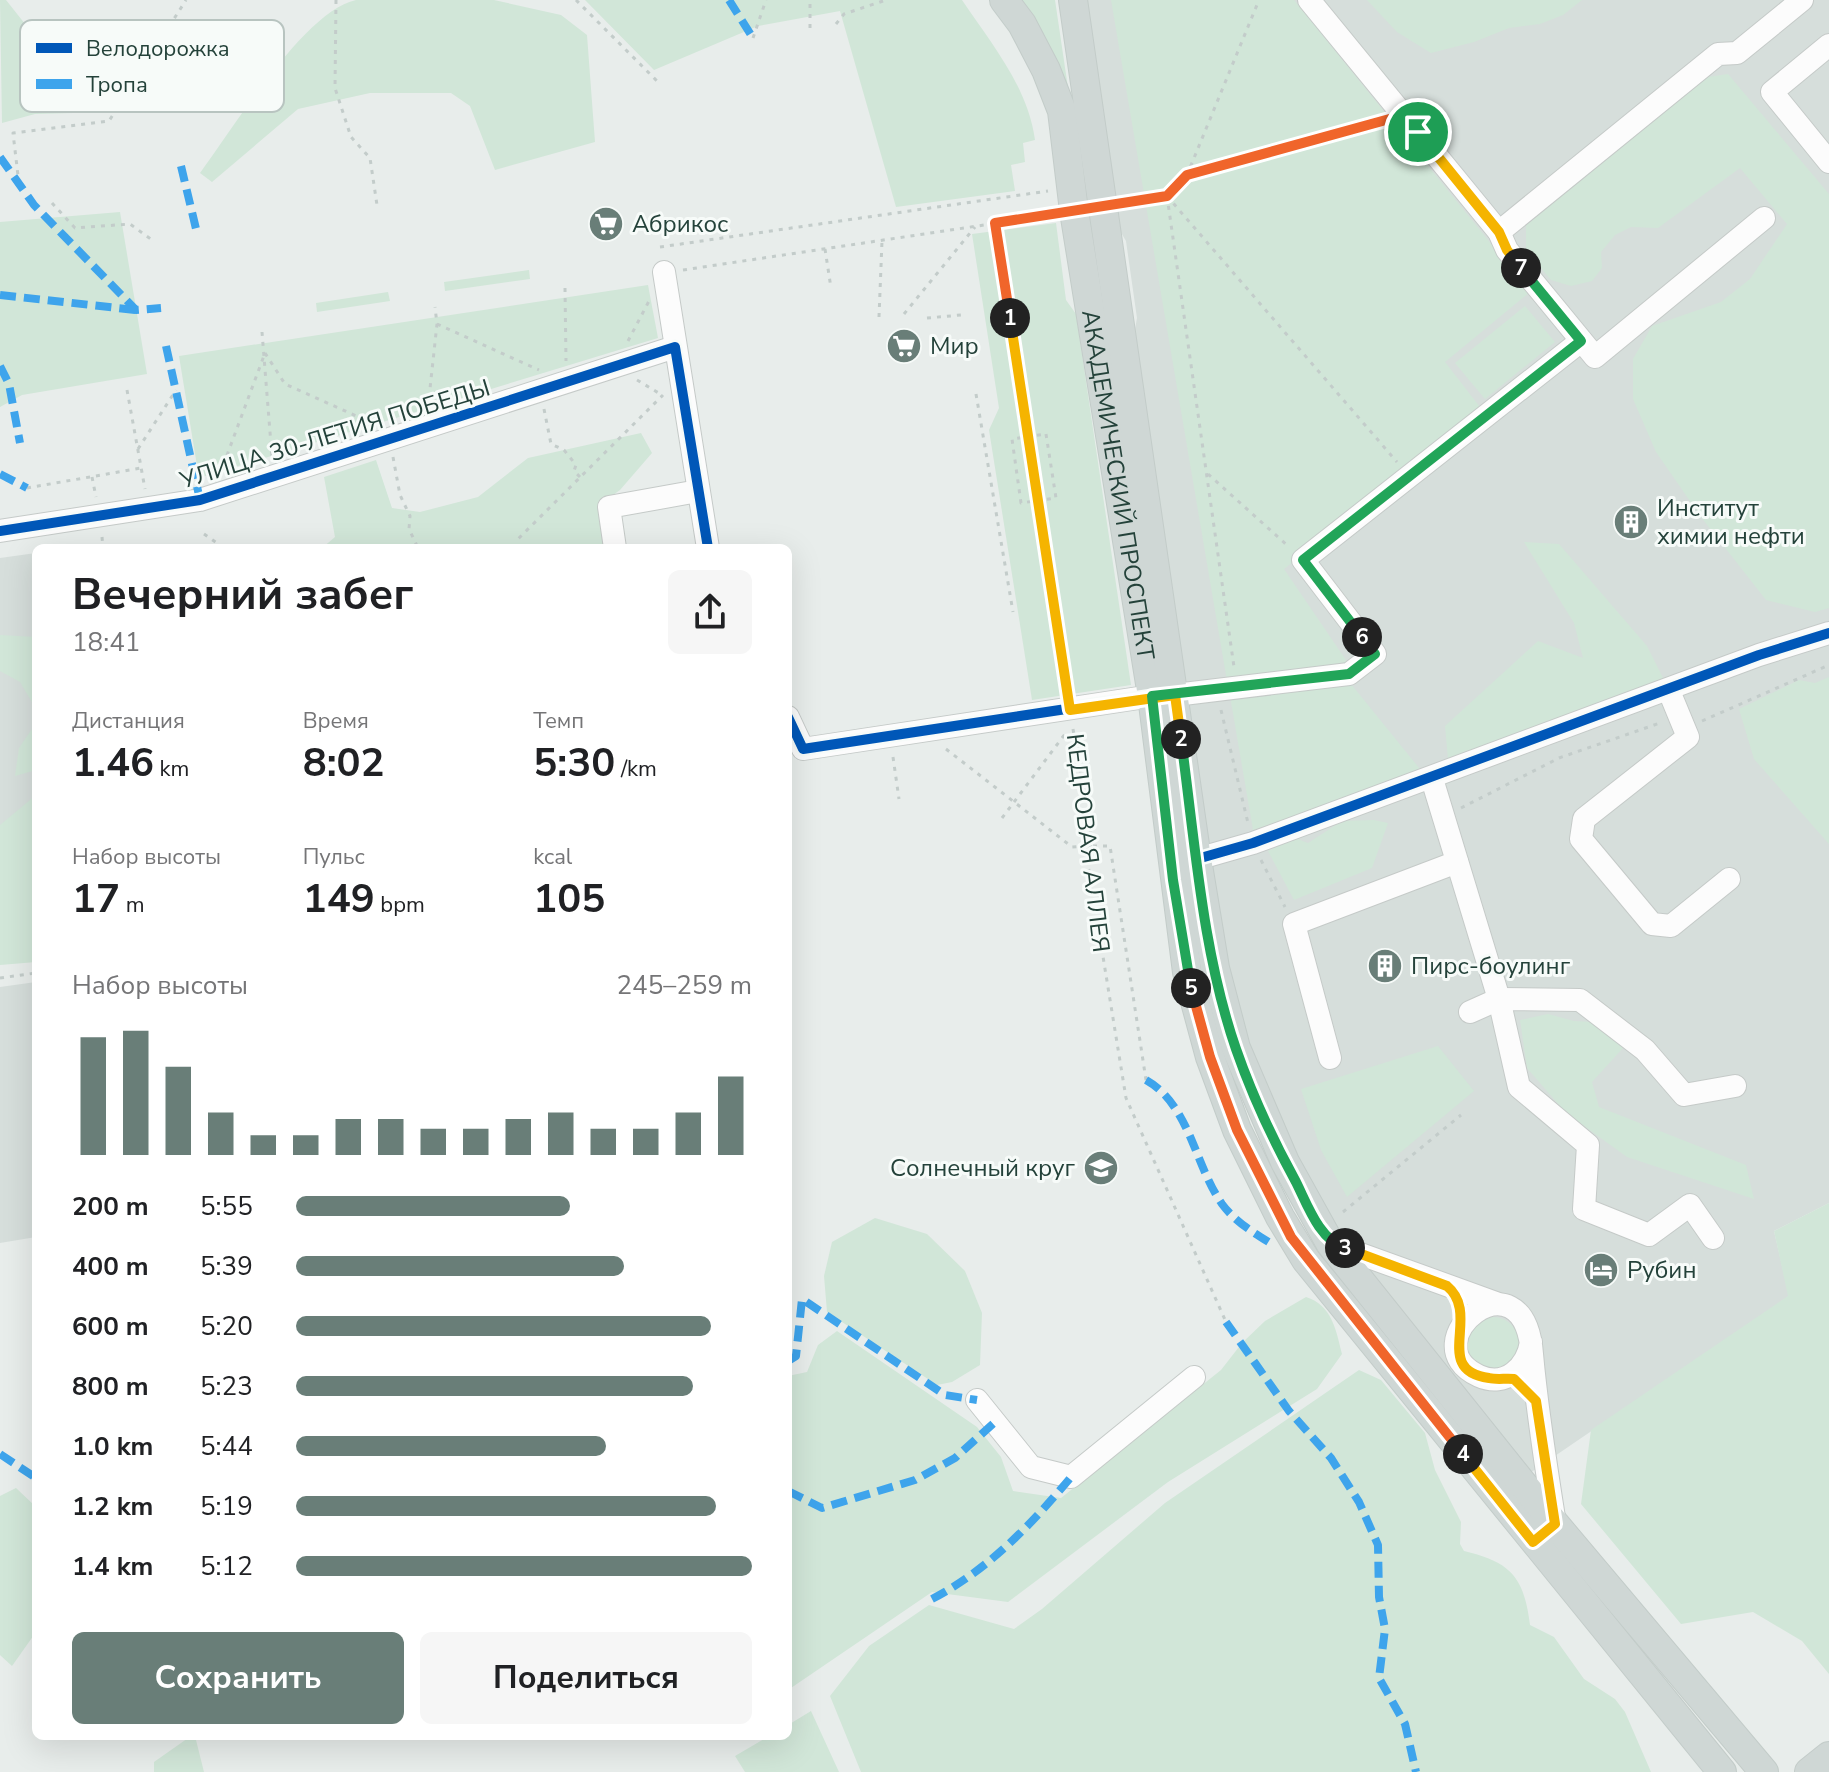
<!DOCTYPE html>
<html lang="ru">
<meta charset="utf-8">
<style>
:root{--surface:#fff;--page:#f6f6f6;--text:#202124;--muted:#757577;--accent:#697e78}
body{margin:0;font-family:"Nunito Sans",sans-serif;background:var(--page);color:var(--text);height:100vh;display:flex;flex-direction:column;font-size:30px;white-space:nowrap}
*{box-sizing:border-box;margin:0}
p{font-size:26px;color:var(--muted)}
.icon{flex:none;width:44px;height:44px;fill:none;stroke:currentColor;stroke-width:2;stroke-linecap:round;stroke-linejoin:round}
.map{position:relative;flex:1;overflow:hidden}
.panel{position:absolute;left:32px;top:544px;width:760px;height:1196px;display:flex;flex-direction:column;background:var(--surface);border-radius:12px;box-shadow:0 8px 32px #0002}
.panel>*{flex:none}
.pin{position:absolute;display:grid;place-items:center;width:68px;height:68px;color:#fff;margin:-34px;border:4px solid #fff;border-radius:50%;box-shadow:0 2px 8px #0007}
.km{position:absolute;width:40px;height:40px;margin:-20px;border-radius:50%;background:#222;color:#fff;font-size:22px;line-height:40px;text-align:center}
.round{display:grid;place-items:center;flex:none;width:84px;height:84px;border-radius:12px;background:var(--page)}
.head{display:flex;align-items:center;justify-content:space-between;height:136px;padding:0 40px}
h1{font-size:44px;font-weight:700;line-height:60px}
.metrics{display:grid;grid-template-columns:repeat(3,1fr);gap:12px;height:136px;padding:8px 40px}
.metrics div{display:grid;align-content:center}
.metrics b{font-size:40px;font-weight:700}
.metrics small{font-size:22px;font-weight:400}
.metrics p{font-size:22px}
.chart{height:224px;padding:16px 40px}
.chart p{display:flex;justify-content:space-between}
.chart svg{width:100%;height:144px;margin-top:8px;stroke:var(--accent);stroke-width:6}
.action{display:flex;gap:16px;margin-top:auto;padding:16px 40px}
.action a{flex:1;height:92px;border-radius:12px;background:var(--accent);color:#fff;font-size:32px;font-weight:700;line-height:92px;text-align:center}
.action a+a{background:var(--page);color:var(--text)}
ul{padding:0 40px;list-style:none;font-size:26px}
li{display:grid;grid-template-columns:128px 96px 1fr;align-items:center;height:60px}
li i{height:20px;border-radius:10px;background:var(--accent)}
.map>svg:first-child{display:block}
</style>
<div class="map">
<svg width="1829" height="1772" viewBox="0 0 1829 1772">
<rect width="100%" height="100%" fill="#e8edeb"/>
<g fill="#d6dedb">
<polygon points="1086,0 1829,0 1829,1203 1774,1231 1789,1296 1530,1473 1338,1234 1317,1201 1249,1043 1228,968 1208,852 1134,335 1137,318 1126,241 1119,229"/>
<polygon points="36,553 36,896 0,901 0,558"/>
<polygon points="36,982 36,1237 0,1243 0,987"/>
</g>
<g fill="#d1e6d8">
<polygon points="0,0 6,0 29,29 76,47 137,54 111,112 35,114 2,123"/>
<path d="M356,0h138l67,15 26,20 8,107 -100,28 -25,-64 -19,-13h-81l-72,16 -86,73 -12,-9c33,-44 104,-162 156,-173z"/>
<path d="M585,0h377c29,43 66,87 73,140l-12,3 2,19 -14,3 4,26 -119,16 -56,-196 -82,15 -104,44z"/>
<polygon points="1003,0 1055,0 1152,655 1067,117"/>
<polygon points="1111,0 1294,0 1530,292 1445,362 1483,411 1284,569 1350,666 1227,681"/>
<polygon points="1367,0 1582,0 1563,15 1540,24 1509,28 1474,42 1431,53 1397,32"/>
<polygon points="1728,74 1829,194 1829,608 1815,612 1766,600 1701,517 1656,452 1633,399 1633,359 1652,326 1721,302 1750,279 1787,224 1740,168 1658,228 1631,227 1615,235 1601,252 1602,268 1592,281 1571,286 1551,280 1526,250 1526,224 1701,78"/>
<polygon points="120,212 147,374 22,395 0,407 0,222"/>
<polygon points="1056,223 1066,300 1076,314 1131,685 1032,700 989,430 999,408 972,234"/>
<polygon points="529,270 530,279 445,291 444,282"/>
<polygon points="648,285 658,338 199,478 179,356"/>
<polygon points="388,292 390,301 317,312 316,303"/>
<polygon points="1525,306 1555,342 1485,399 1455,363"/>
<polygon points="641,433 652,453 620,490 602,503 608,548 322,548 335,537 324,477 376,460 392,508 420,512 478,497 528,458"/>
<polygon points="1524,542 1559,544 1647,646 1665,682 1448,759 1445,726 1538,641 1583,658 1574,623"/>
<polygon points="0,635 36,637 36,709 20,682 0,671"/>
<polygon points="1829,677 1829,844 1754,759 1739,709 1799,680 1815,683"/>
<polygon points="1351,684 1424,774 1253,830 1230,696"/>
<polygon points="36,723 36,770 15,776 19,748"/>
<polygon points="36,795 36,962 0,965 0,825"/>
<polygon points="1374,820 1388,823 1372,868 1294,900 1268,851 1295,838 1308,843 1342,821"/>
<polygon points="1548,1014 1574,1021 1593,1022 1623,1048 1592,1082 1599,1107 1746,1165 1754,1199 1627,1157 1566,1113 1527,1068 1520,1020"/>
<polygon points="1438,1046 1474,1091 1347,1197 1321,1150 1301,1089"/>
<polygon points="1829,1203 1829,1674 1802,1641 1753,1612 1681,1624 1581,1504 1591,1430 1788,1296 1774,1231"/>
<polygon points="875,1218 927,1234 965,1271 982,1313 980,1365 952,1382 937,1385 827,1312 824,1276 832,1242"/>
<path d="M1306,1297c26,8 30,33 36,57l-25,35 -149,93 -160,120 -76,-10 -144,98v-314l19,-4 11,-27 19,-14 140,96 24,30 12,34 48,7 160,-128 21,-27 23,-22z"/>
<circle cx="1493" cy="1343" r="26"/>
<path d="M1359,1370l22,10 44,53 10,37 26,52 -1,22 4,7c46,11 60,25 66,74l24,12 30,42 31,20 10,13 26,60h-790l-31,-76 39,-50 60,-41 85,24 28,-20 123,-106z"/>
<polygon points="16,1488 36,1507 36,1632 12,1666 0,1655 0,1496"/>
<polygon points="811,1711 839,1772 745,1772 735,1756 769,1736 788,1736 788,1725"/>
<polygon points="191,1736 195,1736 204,1772 154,1772 154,1762"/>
</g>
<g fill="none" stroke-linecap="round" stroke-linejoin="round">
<g stroke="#c5cac8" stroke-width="24">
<g id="minor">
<polyline points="1309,0 1499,232 1507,250 1595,357 1764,218"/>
<polyline points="1829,45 1772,92 1829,162"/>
<polyline points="1499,232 1718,54 1737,53 1802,0"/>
<polyline points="664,272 708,548"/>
<polyline points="0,531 200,500 675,347"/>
<polyline points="615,548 609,507 698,491"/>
<polyline points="1669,691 1688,737 1584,819 1581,839 1652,924 1671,926 1729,879"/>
<polyline points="1175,695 1349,674 1375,654 1303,560 1581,341"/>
<polyline points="788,717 803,749 1152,696"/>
<polyline points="1432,779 1499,999 1470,1012"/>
<polyline points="1197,859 1253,843 1759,655 1829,633"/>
<polyline points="1330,1058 1294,924 1457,862"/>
<polyline points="1713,1238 1690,1205 1649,1235 1584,1209 1588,1145 1519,1087 1499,999 1580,1000 1645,1050 1684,1095 1735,1086"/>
<polyline points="1330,1243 1496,1303"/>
<path d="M1531,1342c-4,25 -25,46 -52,34 -72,-33 45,-130 53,-22 5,57 14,113 23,170"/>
<polyline points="977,1400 1031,1467 1071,1477 1194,1377"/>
</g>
</g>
<g stroke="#c3ccc9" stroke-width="30">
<g id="major">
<path id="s1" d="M1004,0l18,24 24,46 16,41 12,100 78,485 35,276 23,85 27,73 43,87 26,43 416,512"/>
<polyline points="1073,0 1197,859 1215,968 1236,1048 1285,1162 1330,1243 1555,1524 1764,1772"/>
<polyline points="1809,1772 1829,1756"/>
</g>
</g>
<g stroke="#c3ccca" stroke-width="3" stroke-dasharray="4 6" stroke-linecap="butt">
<polyline points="336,0 335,88 351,137 370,158 377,205"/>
<polyline points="576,0 658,82"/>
<polyline points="836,24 844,14 886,0"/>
<polyline points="810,28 810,0"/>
<polyline points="753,38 766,0"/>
<polyline points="1187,175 1384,120"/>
<polyline points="19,184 13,133 109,121 186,0"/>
<polyline points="1167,196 1234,667"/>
<polyline points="1167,196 1397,462"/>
<polyline points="52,203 75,228 130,224 152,240"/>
<polyline points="1126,203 1167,196 1187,175 1259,0"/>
<polyline points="995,223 1067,690"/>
<polyline points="660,247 1048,191"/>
<polyline points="825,249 831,288"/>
<polyline points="683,270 1051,215"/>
<polyline points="565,288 566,361"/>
<polyline points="904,314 975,227"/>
<polyline points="879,317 882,241"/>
<polyline points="927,318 961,315"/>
<polyline points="437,324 539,370"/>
<polyline points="262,332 272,457"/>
<polyline points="628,341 649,301"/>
<polyline points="265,353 285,384 372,423"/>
<polyline points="637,380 662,395"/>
<polyline points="127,390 145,489"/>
<polyline points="976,394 1013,612"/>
<polyline points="428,407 437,324 435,307"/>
<polyline points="544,409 551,444 564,450 576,465 574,471 580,477"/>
<polygon points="1046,434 1056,498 1021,503 1012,439"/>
<polyline points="138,449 176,390"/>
<polyline points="393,457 400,495 410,516 409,529 418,548"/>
<polyline points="220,474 265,353"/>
<polyline points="1208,474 1288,546"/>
<polyline points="92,477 96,497"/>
<polyline points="27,488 141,468"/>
<polyline points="204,534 224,548"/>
<polyline points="102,537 103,548"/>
<polyline points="518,548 518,539 663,395"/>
<polyline points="1221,710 1248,823"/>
<polyline points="1702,721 1829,665"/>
<polyline points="1073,729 1093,846 1085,846 1126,1098 1226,1322"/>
<polyline points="946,749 1072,847 1084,846"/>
<polyline points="893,757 899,799"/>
<polyline points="1461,808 1559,758 1660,723"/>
<polyline points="1002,818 1068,730"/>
<polyline points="1093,846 1110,846 1146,1080"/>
<polyline points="1261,860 1285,907"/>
<polyline points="0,978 36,973"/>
<polyline points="1343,1212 1461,1115"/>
</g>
<use href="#minor" stroke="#fcfcfc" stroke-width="22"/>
<use href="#major" stroke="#cfd7d5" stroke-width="28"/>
<g stroke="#3ea4ec" stroke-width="8" stroke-dasharray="16 8" stroke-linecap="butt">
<polyline points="729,0 753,38"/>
<polyline points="0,157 34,205 136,310 161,308"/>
<polyline points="181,166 197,233"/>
<polyline points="0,295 136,310"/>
<polyline points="166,346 200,500"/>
<polyline points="0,366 9,384 20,443"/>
<polyline points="0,474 27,488"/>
<path d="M1146,1080c44,25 48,84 76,124 14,19 34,30 53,42"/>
<polyline points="1226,1322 1289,1411 1331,1458 1359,1502 1378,1545 1379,1597 1385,1629 1379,1678 1405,1724 1416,1772"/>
<polyline points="788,1361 796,1356 802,1299 945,1395 977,1400"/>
<polyline points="0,1454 36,1478"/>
<polyline points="788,1491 822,1508 915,1480 955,1458 995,1422"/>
<path d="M932,1599c56,-29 99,-74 139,-122"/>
</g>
<g stroke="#f7fbf9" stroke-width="15">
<g id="cycleway">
<polyline points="0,531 200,500 675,347 708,548"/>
<polyline points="788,717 803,749 1152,696"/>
<polyline points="1197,859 1253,843 1759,655 1829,633"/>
</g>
</g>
<use href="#cycleway" stroke="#0057b8" stroke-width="10"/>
</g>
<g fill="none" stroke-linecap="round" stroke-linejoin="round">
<g stroke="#fff" stroke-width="16">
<polyline id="split-1" points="1010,318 995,223 1167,196 1187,175 1404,115 1418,132"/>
</g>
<g stroke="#fff" stroke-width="16">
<polyline id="split-2" points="1010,318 1070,710 1175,695 1181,739"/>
</g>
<g stroke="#fff" stroke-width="16">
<path id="split-3" d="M1181,739c14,102 21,212 55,310 16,46 37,91 60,133 12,24 23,57 49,66"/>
</g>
<g stroke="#fff" stroke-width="16">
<path id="split-4" d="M1345,1248l102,38c35,29 -16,84 42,92 8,2 17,0 25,1l22,22 19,123 -22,18 -70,-88"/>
</g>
<g stroke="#fff" stroke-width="16">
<polyline id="split-5" points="1191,988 1210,1057 1237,1130 1291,1237 1463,1454"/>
</g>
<g stroke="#fff" stroke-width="16">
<polyline id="split-6" points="1191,988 1173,880 1152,696 1349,674 1375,654 1362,637"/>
</g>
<g stroke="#fff" stroke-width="16">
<polyline id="split-7" points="1362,637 1303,560 1581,341 1521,268"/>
</g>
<g stroke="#fff" stroke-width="16">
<polyline id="split-8" points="1418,132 1499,232 1507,250 1521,268"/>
</g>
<use href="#split-1" stroke="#f0652b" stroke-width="10"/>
<use href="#split-2" stroke="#f5b400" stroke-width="10"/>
<use href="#split-3" stroke="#22a559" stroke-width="10"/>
<use href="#split-4" stroke="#f5b400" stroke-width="10"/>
<use href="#split-5" stroke="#f0652b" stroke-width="10"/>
<use href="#split-6" stroke="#22a559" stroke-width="10"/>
<use href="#split-7" stroke="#22a559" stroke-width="10"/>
<use href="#split-8" stroke="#f5b400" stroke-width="10"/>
</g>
<defs>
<g id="supermarket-disc" transform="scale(1.8)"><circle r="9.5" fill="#697e78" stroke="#f7fbf9"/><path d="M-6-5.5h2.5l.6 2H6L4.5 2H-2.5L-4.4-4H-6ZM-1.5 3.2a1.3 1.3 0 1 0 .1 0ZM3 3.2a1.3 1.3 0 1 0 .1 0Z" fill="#fff"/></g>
<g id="building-disc" transform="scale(1.8)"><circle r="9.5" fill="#697e78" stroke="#f7fbf9"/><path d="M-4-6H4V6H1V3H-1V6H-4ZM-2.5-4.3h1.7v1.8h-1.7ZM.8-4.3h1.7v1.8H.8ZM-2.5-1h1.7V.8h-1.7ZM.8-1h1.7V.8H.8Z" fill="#fff"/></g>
<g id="school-disc" transform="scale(1.8)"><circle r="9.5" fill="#697e78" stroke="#f7fbf9"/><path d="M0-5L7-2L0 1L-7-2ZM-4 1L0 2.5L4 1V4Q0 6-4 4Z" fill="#fff"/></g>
<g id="hotel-disc" transform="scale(1.8)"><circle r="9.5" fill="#697e78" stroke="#f7fbf9"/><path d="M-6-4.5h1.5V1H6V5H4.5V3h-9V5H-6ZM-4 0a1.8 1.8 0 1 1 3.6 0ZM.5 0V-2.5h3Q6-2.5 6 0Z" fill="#fff"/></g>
</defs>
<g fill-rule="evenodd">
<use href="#supermarket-disc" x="606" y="224"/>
<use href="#supermarket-disc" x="904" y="346"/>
<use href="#building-disc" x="1631" y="522"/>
<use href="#building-disc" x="1385" y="966"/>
<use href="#school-disc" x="1101" y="1168"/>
<use href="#hotel-disc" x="1601" y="1270"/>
</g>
<g text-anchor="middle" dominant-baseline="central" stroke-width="6" stroke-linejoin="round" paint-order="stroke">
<g font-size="24" fill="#24423a" stroke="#f7fbf9" text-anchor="start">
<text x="632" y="224">Абрикос</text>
<text x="930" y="346">Мир</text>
<text x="1657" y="508">Институт<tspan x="1657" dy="28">химии нефти</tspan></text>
<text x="1411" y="966">Пирс-боулинг</text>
<text x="1075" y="1168" text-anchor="end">Солнечный круг</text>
<text x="1627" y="1270">Рубин</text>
</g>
<g font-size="24" fill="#24423a" stroke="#f7fbf9">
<text transform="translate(335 434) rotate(-17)">УЛИЦА 30-ЛЕТИЯ ПОБЕДЫ</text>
<text stroke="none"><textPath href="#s1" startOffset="504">АКАДЕМИЧЕСКИЙ ПРОСПЕКТ</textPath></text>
<text transform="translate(1088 843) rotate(83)">КЕДРОВАЯ АЛЛЕЯ</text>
</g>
</g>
<rect x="20" y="20" width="264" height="92" rx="12" fill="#f7fbf9" stroke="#b8c4c0" stroke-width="2"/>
<rect x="36" y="43" width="36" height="10" fill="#0057b8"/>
<rect x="36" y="79" width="36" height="10" fill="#3ea4ec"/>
<g font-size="22" fill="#24423a">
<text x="86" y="56">Велодорожка</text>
<text x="86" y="92">Тропа</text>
</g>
</svg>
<div class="pin" style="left:1418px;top:132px;background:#1e9e55"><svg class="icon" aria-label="arrive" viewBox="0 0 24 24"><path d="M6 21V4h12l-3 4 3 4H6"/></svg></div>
<b class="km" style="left:1010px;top:318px">1</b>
<b class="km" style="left:1181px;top:739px">2</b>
<b class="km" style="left:1345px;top:1248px">3</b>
<b class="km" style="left:1463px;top:1454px">4</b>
<b class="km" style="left:1191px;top:988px">5</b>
<b class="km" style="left:1362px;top:637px">6</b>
<b class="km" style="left:1521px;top:268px">7</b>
<section class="panel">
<div class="head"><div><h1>Вечерний забег</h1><p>18:41</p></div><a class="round"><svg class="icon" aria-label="share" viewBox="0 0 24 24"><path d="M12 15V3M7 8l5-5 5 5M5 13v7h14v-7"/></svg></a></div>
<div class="metrics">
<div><p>Дистанция</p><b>1.46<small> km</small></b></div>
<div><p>Время</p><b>8:02</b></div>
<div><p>Темп</p><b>5:30<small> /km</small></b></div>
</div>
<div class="metrics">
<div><p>Набор высоты</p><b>17<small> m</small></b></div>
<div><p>Пульс</p><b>149<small> bpm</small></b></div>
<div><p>kcal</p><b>105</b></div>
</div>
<div class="chart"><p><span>Набор высоты</span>245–259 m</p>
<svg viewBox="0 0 160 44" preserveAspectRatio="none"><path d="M5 44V8M15 44V6M25 44V17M35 44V31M45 44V38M55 44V38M65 44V33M75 44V33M85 44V36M95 44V36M105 44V33M115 44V31M125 44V36M135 44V36M145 44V31M155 44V20"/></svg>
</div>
<ul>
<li><b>200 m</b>5:55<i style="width:60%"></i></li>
<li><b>400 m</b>5:39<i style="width:72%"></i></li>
<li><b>600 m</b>5:20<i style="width:91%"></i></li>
<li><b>800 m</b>5:23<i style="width:87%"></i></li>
<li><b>1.0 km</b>5:44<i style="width:68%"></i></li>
<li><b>1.2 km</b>5:19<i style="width:92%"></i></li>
<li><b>1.4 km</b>5:12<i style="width:100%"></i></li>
</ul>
<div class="action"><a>Сохранить</a><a>Поделиться</a></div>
</section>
</div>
